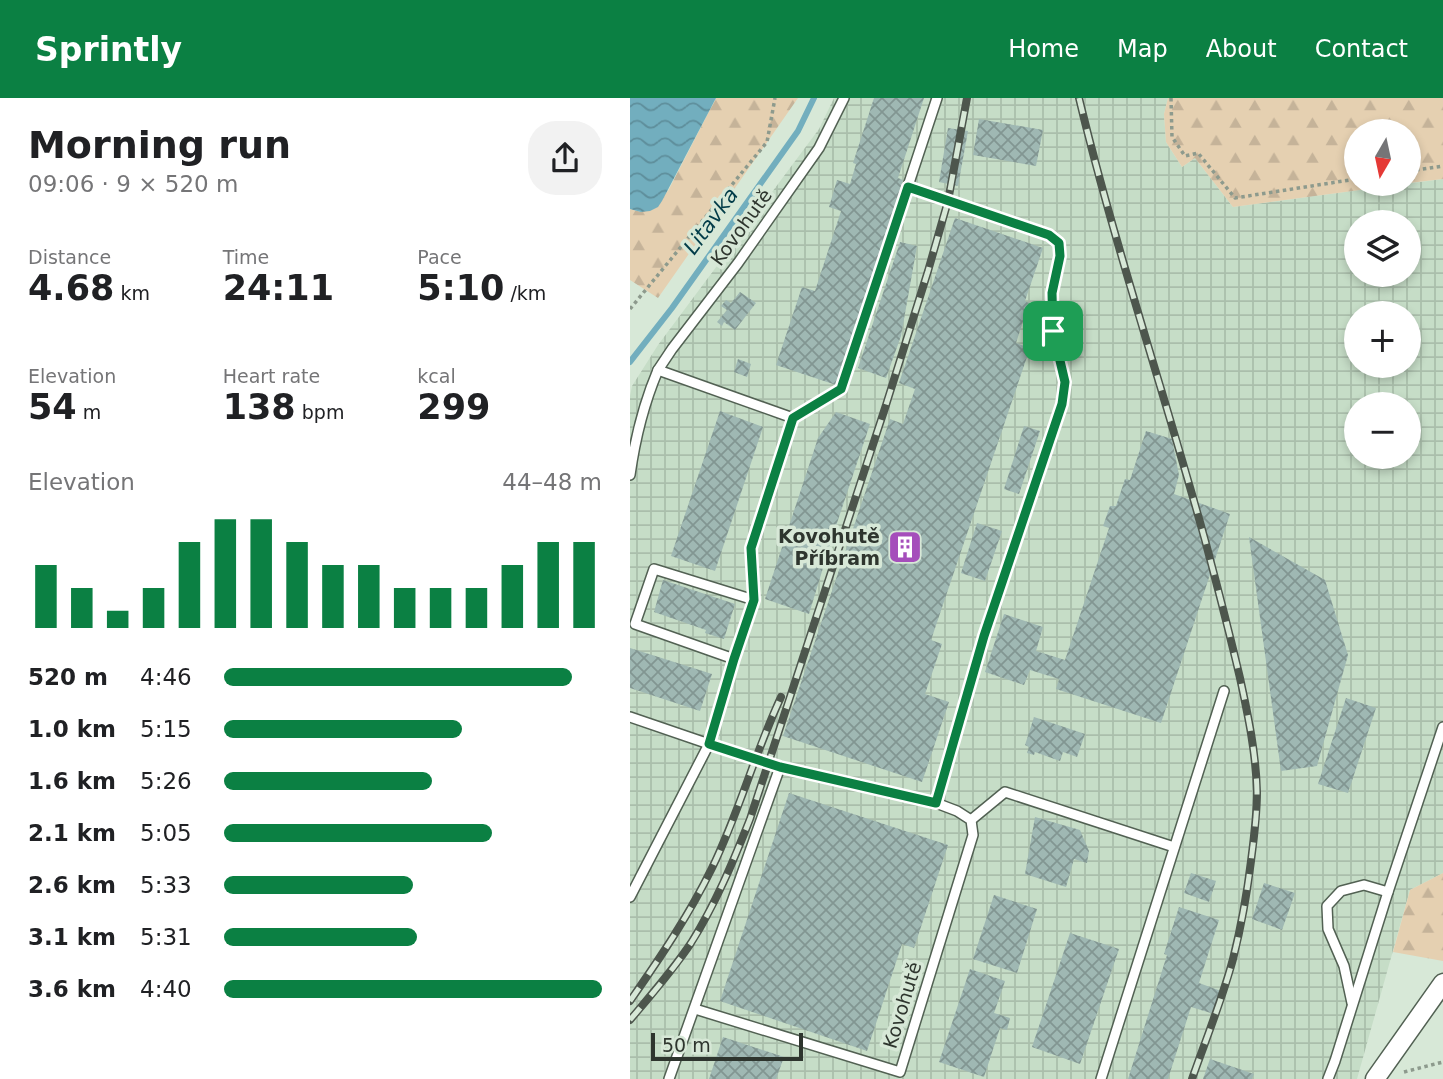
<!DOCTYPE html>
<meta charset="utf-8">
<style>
:root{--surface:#fff;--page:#f2f2f2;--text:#202124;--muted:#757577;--accent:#0b8043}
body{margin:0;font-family:"DejaVu Sans",sans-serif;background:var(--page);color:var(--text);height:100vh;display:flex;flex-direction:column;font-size:26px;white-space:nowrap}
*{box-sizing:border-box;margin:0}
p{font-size:23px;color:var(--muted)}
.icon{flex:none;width:38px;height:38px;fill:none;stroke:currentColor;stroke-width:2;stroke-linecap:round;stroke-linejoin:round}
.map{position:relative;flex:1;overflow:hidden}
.details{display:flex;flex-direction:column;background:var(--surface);width:630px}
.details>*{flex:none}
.needle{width:46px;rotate:189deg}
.fabs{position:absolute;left:714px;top:21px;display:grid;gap:14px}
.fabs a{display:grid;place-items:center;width:77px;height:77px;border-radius:50%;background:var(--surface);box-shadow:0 4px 10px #0003;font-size:35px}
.scale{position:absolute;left:21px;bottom:18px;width:152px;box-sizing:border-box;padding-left:7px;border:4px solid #2e352e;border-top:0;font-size:19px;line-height:24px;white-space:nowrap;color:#2e352e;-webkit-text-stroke:5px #d7e8d7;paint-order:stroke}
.pin{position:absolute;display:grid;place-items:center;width:60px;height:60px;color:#fff;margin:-30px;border-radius:14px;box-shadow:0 4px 10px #0006}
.round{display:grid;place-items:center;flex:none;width:74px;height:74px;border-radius:28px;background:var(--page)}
.overview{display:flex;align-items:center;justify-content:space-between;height:119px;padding:0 28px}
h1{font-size:38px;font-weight:600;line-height:52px}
.figures{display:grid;grid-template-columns:repeat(3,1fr);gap:10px;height:119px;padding:7px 28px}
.figures div{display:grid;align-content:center}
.figures b{font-size:35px;font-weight:600}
.figures small{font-size:19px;font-weight:400}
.figures p{font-size:19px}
.chart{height:196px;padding:14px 28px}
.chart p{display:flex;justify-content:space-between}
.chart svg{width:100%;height:126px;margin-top:7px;stroke:var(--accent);stroke-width:6}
ul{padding:0 28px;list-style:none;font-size:23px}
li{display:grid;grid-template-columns:112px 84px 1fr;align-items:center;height:52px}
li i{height:18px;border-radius:9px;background:var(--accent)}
header{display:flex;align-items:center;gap:42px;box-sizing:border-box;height:98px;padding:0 35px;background:var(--accent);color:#fff}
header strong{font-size:33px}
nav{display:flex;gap:38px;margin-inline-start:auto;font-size:24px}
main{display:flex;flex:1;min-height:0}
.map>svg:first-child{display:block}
</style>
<header>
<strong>Sprintly</strong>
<nav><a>Home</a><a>Map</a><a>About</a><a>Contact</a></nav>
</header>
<main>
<section class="details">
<div class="overview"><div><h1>Morning run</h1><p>09:06 · 9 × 520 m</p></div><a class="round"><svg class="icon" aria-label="share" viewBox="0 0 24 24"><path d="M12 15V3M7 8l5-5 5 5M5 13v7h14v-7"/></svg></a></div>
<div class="figures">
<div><p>Distance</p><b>4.68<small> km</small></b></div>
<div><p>Time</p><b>24:11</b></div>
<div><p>Pace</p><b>5:10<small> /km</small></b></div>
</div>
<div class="figures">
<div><p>Elevation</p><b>54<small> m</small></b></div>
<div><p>Heart rate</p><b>138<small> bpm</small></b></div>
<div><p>kcal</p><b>299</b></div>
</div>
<div class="chart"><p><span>Elevation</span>44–48 m</p>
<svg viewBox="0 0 160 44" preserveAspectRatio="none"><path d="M5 44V22M15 44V30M25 44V38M35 44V30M45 44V14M55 44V6M65 44V6M75 44V14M85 44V22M95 44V22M105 44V30M115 44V30M125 44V30M135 44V22M145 44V14M155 44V14"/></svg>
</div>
<ul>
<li><b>520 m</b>4:46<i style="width:92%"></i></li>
<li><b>1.0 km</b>5:15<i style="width:63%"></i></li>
<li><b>1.6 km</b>5:26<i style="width:55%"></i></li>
<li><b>2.1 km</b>5:05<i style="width:71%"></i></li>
<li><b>2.6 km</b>5:33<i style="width:50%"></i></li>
<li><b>3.1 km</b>5:31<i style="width:51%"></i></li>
<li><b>3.6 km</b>4:40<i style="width:100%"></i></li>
</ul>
</section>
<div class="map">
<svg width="813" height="981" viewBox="0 0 813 981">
<defs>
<pattern id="industrial-grid" width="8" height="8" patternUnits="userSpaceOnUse" patternTransform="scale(1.75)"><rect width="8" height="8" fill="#c6ddc7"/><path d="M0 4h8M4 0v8" fill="none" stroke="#aabeab"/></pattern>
<pattern id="forest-firs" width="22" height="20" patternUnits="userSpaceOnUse" patternTransform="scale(1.75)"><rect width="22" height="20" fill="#e5d0b1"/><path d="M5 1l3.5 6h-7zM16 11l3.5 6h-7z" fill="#c5b399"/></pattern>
<pattern id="water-waves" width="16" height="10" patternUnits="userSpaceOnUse" patternTransform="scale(1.75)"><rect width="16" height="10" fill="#72aebe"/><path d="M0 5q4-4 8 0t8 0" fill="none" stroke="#5e8e9b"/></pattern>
<pattern id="building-cross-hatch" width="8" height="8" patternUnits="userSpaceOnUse" patternTransform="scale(1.75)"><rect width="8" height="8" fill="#9fb8b3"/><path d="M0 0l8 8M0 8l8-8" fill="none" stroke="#829692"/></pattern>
</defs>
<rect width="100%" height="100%" fill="#d7e8d7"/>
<path fill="url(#industrial-grid)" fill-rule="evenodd" d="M204,0h334l-4,16 2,28 16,25 13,-9 38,49 210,-28v694l-33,17 -53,189h-727v-683l2,-10 26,-41 161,-216zM726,124h53v53h-53zM726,215h53v53h-53zM726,306h53v53h-53z"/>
<g fill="url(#forest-firs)">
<polygon points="86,0 168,0 28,200 0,182 0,111 11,114 38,93"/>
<polygon points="538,0 813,0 813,81 779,85 779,33 726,33 726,86 775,86 603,109 565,60 552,69 536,44 534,16"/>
<polygon points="813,775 813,863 763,854 780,792"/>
</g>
<polygon fill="url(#water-waves)" points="0,0 86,0 32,103 28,109 20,113 11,114 0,111"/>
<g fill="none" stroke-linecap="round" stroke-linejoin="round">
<polyline stroke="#72aebe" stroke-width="6" points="0,264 42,210 168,33 184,0"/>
</g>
<g fill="url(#building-cross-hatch)">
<polygon points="244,0 294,0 268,80 273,82 206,287 146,267 172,189 185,193 211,113 199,109 207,82 220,86 226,66 223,65"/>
<polygon points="349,21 413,32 406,68 343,57"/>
<polygon points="318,30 338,33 328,88 309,84"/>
<polygon points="325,120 413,150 395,203 399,205 386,245 400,250 301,542 312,546 295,596 319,604 292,684 153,638 260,321 273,326 285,291 269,285"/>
<polygon points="270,144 287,148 271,238 256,280 228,270"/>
<polygon points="110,194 126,205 105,232 94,224 92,228 87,224 97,212 91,208 96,202 101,205"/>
<polygon points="108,261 121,266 117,279 104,274"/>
<polygon points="90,313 133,329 85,473 41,458"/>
<polygon points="206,314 240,326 192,470 193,470 179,516 135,501 188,340"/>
<polygon points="394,328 410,333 389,396 374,391"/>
<polygon points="516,333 542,341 549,377 544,396 600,416 531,625 426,591 429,581 400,572 394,587 355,574 374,516 413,529 406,553 435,562 479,430 473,428 480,408 486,408 495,381 500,382"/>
<polygon points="347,425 372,433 355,483 331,475"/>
<polygon points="619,439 695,482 718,557 687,668 651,673"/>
<polygon points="33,482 105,506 94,541 75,535 76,532 24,514"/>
<polygon points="0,550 82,576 70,613 0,590"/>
<polygon points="716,600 746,610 718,695 688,686"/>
<polygon points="404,619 455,636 447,659 433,654 430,663 405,654 404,657 397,655 399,649 395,647"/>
<polygon points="159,695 318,747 284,850 272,846 237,953 90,903"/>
<polygon points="405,719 450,732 459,753 457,765 444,761 436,789 395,776"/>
<polygon points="561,775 586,783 579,804 554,795"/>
<polygon points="634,785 665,795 652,832 622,821"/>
<polygon points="364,797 407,811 387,875 343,861"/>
<polygon points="549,809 589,822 569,885 591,893 584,916 561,909 538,981 498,981 537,857 534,856"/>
<polygon points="440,835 489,851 450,966 402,949"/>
<polygon points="340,871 375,883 364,915 380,920 377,932 370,930 354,979 309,964"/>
<polygon points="93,939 154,959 146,981 79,981"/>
<polygon points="580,961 624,976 622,981 573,981"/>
</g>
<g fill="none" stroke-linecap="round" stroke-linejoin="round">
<g stroke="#526153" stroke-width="12">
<g id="lane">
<polyline points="278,89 419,137 429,145 430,158 422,195 423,233 435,284 432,306 354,538 306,705"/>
<polyline points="163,320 28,272 42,251 108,165 189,50 214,0"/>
<path d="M0,377c5,-36 14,-72 28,-105"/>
<polyline points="104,561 5,526 24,471 124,502"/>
<polyline points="0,619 79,646 0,799"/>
<polyline points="341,722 375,694 544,749"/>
<polyline points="722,905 714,868 698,831 697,808 711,793 734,787 758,794"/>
<polyline points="65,911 270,974 343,737 341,722 327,713 306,705 150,669 79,646 104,561 124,502 121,450 163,320 211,291 307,0"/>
<polyline points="39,981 150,669"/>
<polyline points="471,981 594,593"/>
<polyline points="698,981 705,963 758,794 813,629"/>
</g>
</g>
<g stroke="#526153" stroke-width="21">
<polyline id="street" points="745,981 813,885"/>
</g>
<g stroke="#8d9a8d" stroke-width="3.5" stroke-dasharray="3.5 3.5" stroke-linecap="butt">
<polyline points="541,0 542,39 555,58 568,55 605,100 726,81"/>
<polyline points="779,73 813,68"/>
<polyline points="0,211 137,44 145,0"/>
<polyline points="774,974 813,964"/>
</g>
<use href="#lane" stroke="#fff" stroke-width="9"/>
<use href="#street" stroke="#fff" stroke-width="18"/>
<g stroke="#4d564d" stroke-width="8">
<g id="rail">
<path d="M449,0c36,149 85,294 126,442 12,45 24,91 35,138 8,37 16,75 17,114 0,23 -3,46 -6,69 -4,33 -10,66 -18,98 -11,41 -27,80 -41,120"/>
<path d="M0,903c30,-43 59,-86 82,-133 27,-56 43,-115 69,-171"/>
<path d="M0,922c21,-25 43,-50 61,-77 25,-40 42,-81 59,-124l136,-414 42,-134 20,-70 19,-103"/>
</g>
</g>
<use href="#rail" stroke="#d7e8d7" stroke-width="5" stroke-dasharray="16" stroke-linecap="butt"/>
</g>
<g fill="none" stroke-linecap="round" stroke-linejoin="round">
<g stroke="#fff" stroke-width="14">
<polygon id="route" points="278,89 419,137 429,145 430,158 422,195 423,233 435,284 432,306 354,538 306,705 150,669 79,646 104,561 124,502 121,450 163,320 211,291"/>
</g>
<use href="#route" stroke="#0b8043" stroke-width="9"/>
</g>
<defs>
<g id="building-square" transform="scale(1.75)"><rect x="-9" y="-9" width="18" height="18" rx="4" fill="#a54ebb" stroke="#d7e8d7"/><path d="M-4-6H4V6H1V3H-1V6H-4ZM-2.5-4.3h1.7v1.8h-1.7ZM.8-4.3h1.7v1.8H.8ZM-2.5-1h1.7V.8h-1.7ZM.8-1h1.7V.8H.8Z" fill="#fff"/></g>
</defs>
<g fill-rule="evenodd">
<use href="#building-square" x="275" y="449"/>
</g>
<g text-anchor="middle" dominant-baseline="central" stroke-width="7" stroke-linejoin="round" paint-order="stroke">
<g font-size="19" fill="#2e352e" stroke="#d7e8d7">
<text transform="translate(111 129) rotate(-54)">Kovohutě</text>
<text transform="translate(272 907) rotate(-73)">Kovohutě</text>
</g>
<g font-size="19" font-weight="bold" fill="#2e352e" stroke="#d7e8d7" text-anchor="end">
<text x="250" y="438">Kovohutě<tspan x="250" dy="22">Příbram</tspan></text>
</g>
<g font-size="21" font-style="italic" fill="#023c48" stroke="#d7e8d7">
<text transform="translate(81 123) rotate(-54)">Litavka</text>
</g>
</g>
</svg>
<div class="fabs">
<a><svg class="needle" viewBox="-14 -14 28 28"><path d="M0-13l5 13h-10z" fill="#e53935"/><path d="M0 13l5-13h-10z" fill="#757577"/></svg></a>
<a><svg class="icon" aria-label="layers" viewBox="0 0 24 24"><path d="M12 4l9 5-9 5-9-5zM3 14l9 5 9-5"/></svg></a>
<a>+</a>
<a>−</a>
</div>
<div class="scale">50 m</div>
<div class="pin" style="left:423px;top:233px;background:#1e9e55"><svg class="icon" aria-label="arrive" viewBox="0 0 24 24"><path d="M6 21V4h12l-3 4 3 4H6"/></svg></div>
</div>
</main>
